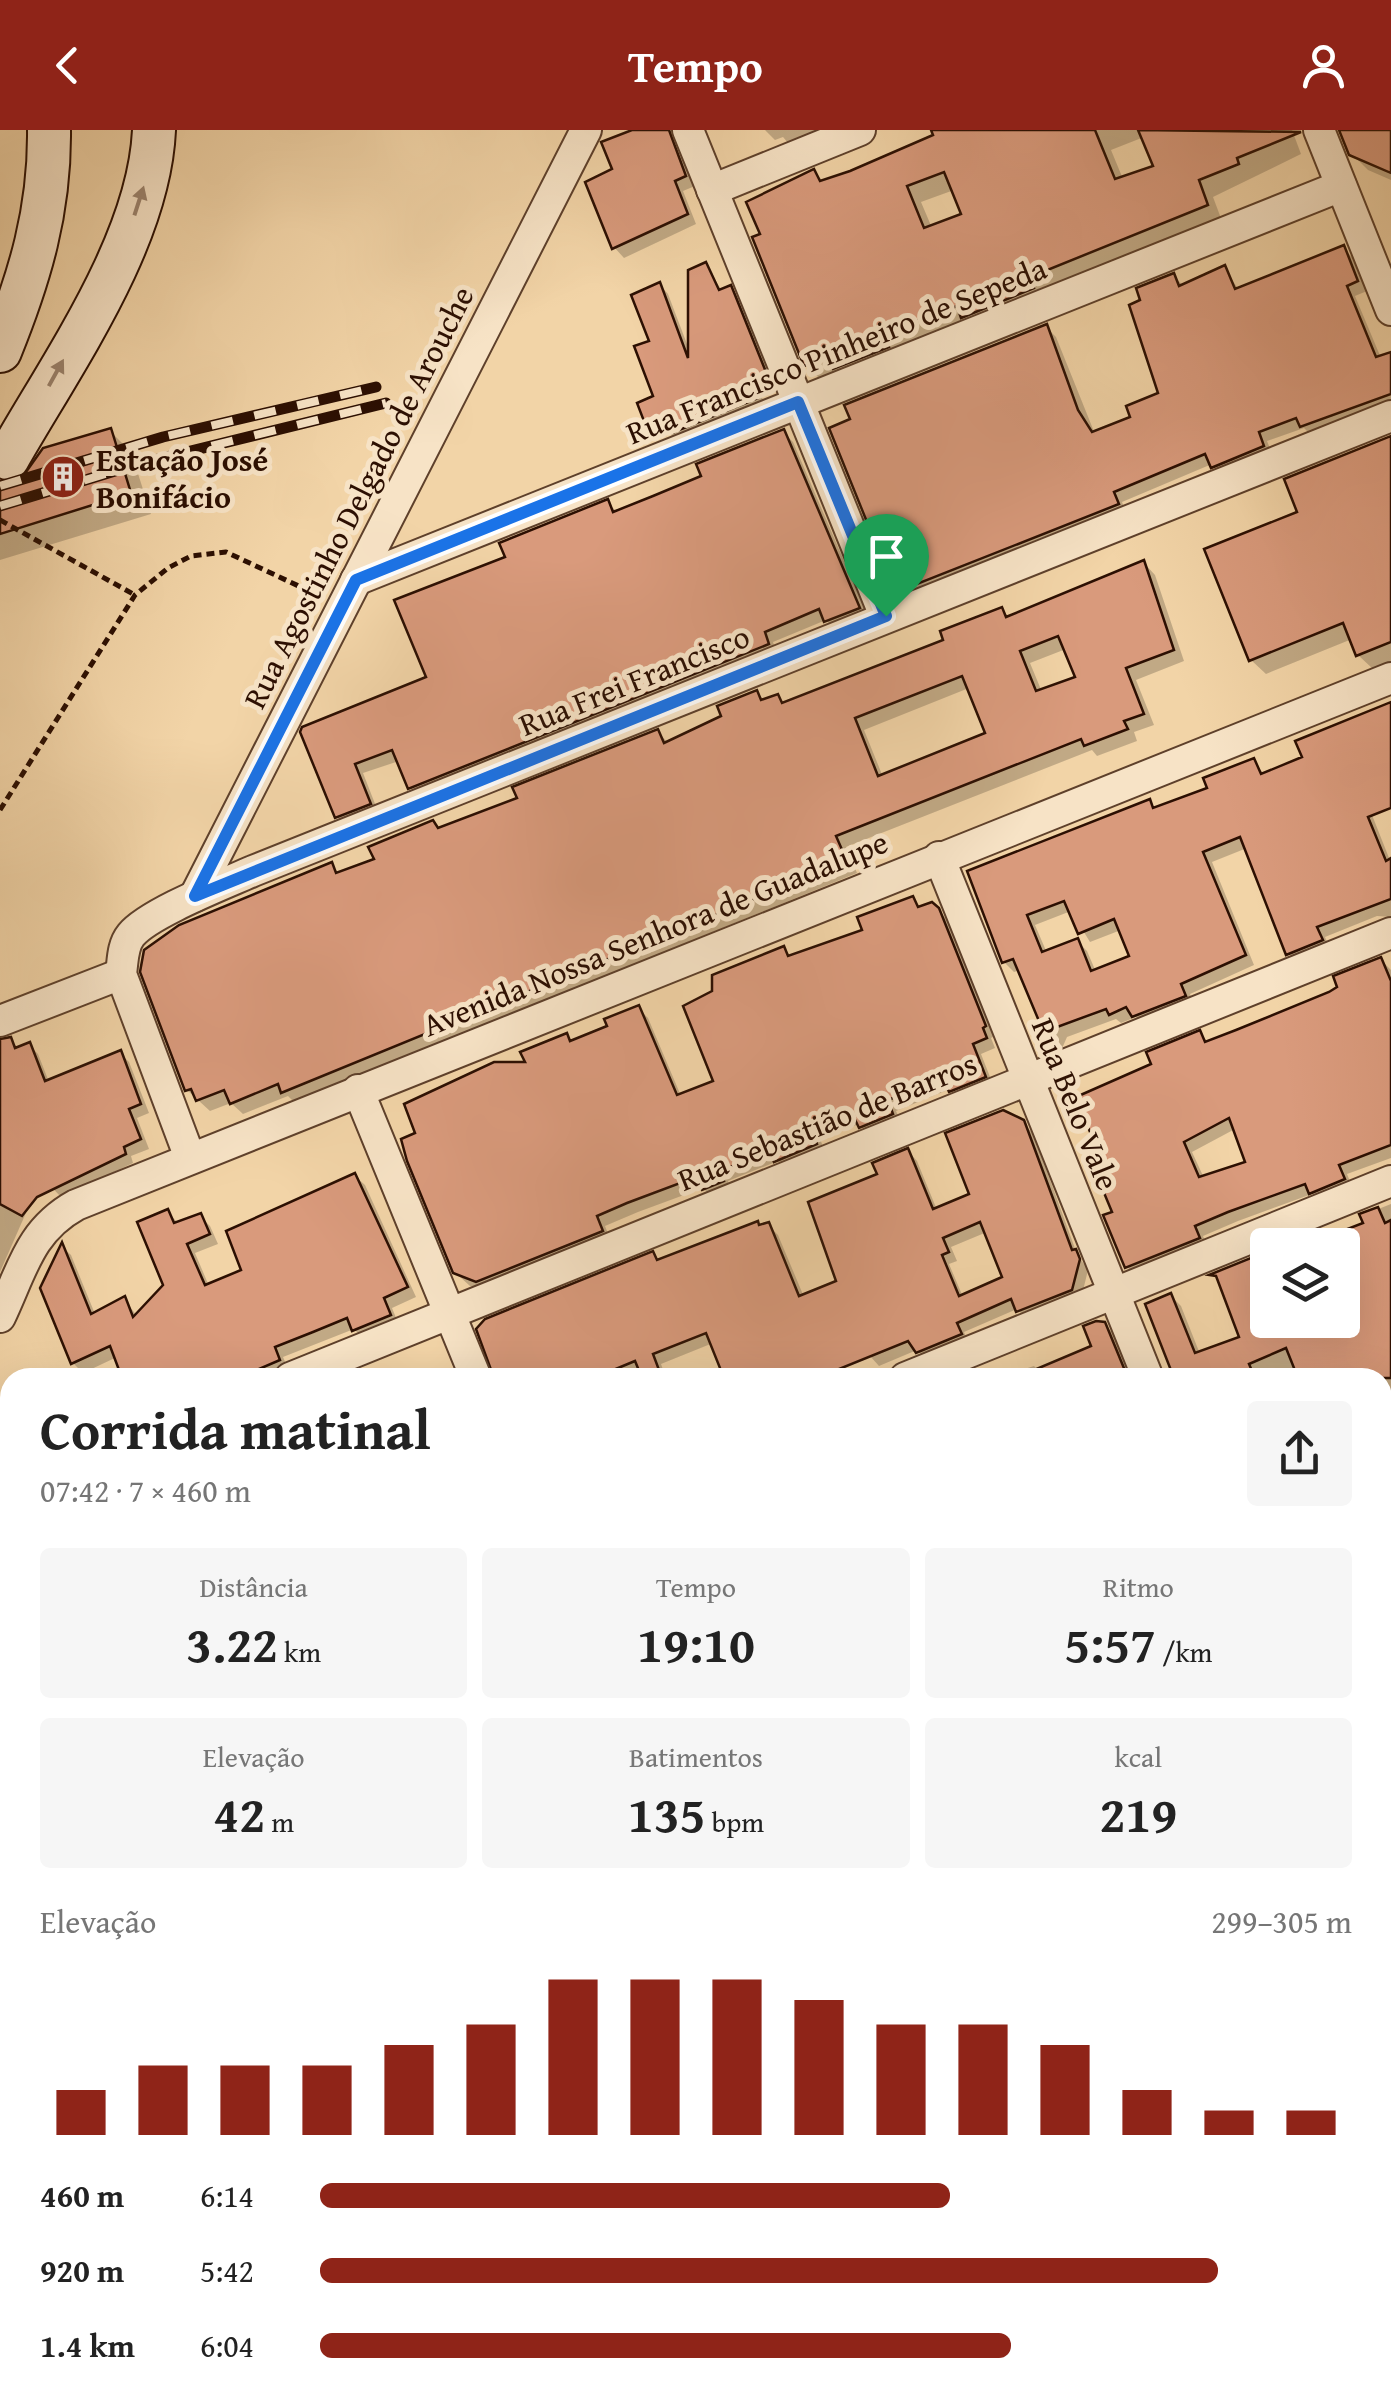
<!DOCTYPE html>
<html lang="pt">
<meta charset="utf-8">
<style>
:root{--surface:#fff;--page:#f6f6f6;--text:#222;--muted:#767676;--accent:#8f2418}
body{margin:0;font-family:"Gentium Book Plus",serif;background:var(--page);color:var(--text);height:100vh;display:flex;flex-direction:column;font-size:38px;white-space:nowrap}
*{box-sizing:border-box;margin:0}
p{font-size:32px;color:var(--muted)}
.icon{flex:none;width:55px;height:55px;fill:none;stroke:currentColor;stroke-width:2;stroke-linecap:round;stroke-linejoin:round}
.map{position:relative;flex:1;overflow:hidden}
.side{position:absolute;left:0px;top:1238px;width:1392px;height:1038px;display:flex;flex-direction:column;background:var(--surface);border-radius:30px 30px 0 0;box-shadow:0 10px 40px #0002}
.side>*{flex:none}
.controls{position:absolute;left:1250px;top:1098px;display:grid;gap:20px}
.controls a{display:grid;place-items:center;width:110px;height:110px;border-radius:10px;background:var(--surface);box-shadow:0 10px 40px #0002;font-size:50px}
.pin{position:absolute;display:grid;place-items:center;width:85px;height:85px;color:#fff;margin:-102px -42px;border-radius:50% 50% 50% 0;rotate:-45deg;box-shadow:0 0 10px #0007}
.pin .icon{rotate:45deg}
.round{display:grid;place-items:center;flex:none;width:105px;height:105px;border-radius:10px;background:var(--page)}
.headline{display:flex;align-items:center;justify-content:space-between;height:170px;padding:0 40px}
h1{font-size:55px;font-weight:600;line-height:75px}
.stats{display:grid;grid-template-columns:repeat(3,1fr);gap:15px;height:170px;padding:10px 40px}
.stats div{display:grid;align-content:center;border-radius:10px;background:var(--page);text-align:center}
.stats b{font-size:50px;font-weight:600}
.stats small{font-size:28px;font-weight:400}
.stats p{font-size:28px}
.chart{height:280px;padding:20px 40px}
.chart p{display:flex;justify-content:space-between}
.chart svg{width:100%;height:180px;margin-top:10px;stroke:var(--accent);stroke-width:6}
ul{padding:0 40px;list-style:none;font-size:32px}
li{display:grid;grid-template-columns:160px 120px 1fr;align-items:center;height:75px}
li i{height:25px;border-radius:12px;background:var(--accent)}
header{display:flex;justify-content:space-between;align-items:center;height:130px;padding:0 40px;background:var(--accent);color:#fff;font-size:45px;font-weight:600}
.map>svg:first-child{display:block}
</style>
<header><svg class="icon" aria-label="back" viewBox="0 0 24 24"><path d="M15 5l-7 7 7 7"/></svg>Tempo<svg class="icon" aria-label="person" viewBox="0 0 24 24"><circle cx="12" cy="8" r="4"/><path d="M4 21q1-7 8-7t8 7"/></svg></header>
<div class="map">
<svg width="1391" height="2273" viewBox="0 0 1391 2273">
<rect width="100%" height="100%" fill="#f2d4a7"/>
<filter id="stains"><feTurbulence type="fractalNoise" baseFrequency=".002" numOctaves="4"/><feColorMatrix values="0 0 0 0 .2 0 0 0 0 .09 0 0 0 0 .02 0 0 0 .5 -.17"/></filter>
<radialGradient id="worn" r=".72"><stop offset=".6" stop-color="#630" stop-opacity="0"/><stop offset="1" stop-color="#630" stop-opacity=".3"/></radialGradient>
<g fill="#0003" fill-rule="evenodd">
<polygon points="639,0 674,0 695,56 683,61 696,94 624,128 614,117 615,40"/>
<polygon points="765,0 844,0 794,20 783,7 775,10"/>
<path d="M957,0h335l9,24 -88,43 9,24 -400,160 -16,-16 -43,-129 51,-64 10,10zM1144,7l12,30 -33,12 -12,-29zM954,60l10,26 -32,12 -11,-26z"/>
<polygon points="1342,0 1391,0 1391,50 1368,40 1351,23"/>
<polygon points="1343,118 1353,128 1367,161 1355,166 1381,228 1391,230 1391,277 1312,306 1304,298 1267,311 1273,326 1223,346 1212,334 1122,372 1127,384 928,462 901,453 890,442 1046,197 1056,207 1095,304 1134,288 1161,265 1173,146 1184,156 1224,138 1239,160"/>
<polygon points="706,135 722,161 730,158 739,167 775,256 760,262 766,277 674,308 669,303 658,307 650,298 656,268 653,212 660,155 668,164 690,222"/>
<polygon points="110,301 131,322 151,384 0,430 0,352 21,353"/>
<polygon points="783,302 793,312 868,487 836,500 826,490 773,512 777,524 419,667 410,658 399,631 363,643 379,684 347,697 337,687 302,602 429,548 508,428 607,372 618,383 704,347"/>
<polygon points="1391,315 1391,532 1373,539 1358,525 1352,509 1266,544 1251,530 1301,383"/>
<path d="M1144,433l11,12 29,86 -48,19 18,45 -20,7 3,9 -40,15 -5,-6 -246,97 11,26 -562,230 -7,-7 -45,18 -12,-11 -21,8 -23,-21 144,-225 9,9 180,-75 138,-67 11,12 55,-27 33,-25 8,9 12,-4 8,7 162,-63 55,-31 8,8zM1066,519l13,30 -37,13 -12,-29zM969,558l19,46 -105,43 -19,-47z"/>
<path d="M1342,609l49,124v54l-14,-1 -52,21 6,14 -32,13 -10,-11 -42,-105 -35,14 42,103 -64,29 5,12 -50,20 -9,-9 -15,6 -5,-4 -49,18 -7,16 -9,-9 -31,-74 -6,2 -10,-10 -34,-90 179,-70 7,7 54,-19 43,-29 12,14zM1071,781l19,31 31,-12 12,27 -37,15 -9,-21 -10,-10 -30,12 -12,-28z"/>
<polygon points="912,769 922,778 932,775 949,791 995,906 991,908 995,918 981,924 994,957 961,970 950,959 896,981 902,994 871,1007 859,994 820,1009 826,1024 787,1040 778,1031 728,1051 732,1062 714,1069 703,1058 638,1082 605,1096 611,1111 488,1161 470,1156 459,1146 410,1030 566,906 573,913 610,897 638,878 648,888 681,966 716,952 784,819 792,827 866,802"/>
<path d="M1381,830l10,10v188l-44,16 6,15 -33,13 -8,-8 -74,27 -35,15 5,12 -71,28 -10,-9 -18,-93 45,-109 46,-32 9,10 121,-49zM1235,999l13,35 -44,14 -12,-26z"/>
<polygon points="10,909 19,919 29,915 38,924 49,952 120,923 129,932 149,983 137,988 149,1019 131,1026 133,1033 61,1067 0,1003 0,910"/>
<path d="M1016,987l17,16 44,121 11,16 -7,29 -53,21 -11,-11 -53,23 5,12 -41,17 -11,-11 -38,16 -9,-10 10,-181 28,-24 9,10 20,49 36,-14zM987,1102l19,47 -43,18 -14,-33 8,-3 -6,-14z"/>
<polygon points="355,1046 365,1055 416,1167 392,1178 399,1195 364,1209 354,1199 283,1227 289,1241 271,1248 125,1248 117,1227 83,1243 73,1233 43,1158 62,1117 71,1125 95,1184 124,1169 137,1186 166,1155 168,1082 177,1092 200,1086 210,1096 218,1114 195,1123 209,1156 245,1142"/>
<polygon points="0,1055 29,1076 0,1142"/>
<polygon points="1391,1074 1391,1296 1382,1299 1382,1248 1176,1248 1171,1166 1181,1176 1200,1224 1242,1208 1268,1190 1342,1190 1342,1115 1291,1115 1322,1102 1329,1108 1366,1095 1363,1085"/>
<polygon points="768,1095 778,1105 838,1248 712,1248 725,1243 713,1213 661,1234 666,1248 497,1248 653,1124 660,1131"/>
<polygon points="1104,1194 1114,1204 1132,1248 997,1248 1034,1236 1038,1240 1094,1217"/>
<polygon points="1382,1324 1391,1324 1391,1544 1382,1547"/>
<polygon points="0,1514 10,1540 10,1602 0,1606"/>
<polygon points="1391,1594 1391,1710 1382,1712 1382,1598"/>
<polygon points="10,1647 10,1667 3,1651"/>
<polygon points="10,1668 10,1783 0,1787 0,1672"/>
<polygon points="1382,1715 1391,1735 1391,1785 1382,1776"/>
<polygon points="10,1835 10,1961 0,1936 0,1840"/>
<polygon points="1382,1868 1391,1888 1391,2054 1382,2057"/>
<polygon points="1391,2080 1391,2273 1056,2273 1053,2265 1189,2265 1192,2272 1210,2265 1382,2265 1382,2084"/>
<polygon points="0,2196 10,2221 10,2265 28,2265 31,2273 0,2273"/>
<polygon points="78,2265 260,2265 263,2273 81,2273"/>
<polygon points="342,2265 815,2265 818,2273 345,2273"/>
<polygon points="923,2265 1000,2265 1003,2273 903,2273"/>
</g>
<g fill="#d99a7c" stroke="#2c0f02" stroke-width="2.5" fill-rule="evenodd">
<polygon points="632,0 669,0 686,46 675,51 688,84 612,119 585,52 612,39 601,12"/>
<path d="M931,0h164l20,49 38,-13 -15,-36 163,2 -64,26 2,6 -40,16 9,25 -178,72 4,11 -73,30 -4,-12 -29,10 -44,19 5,12 -56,22 -5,-13 -24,10 -52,-129 8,-3 -14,-32 68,-33 6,12 30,-10 83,-36zM944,42l17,42 -37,14 -17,-42z"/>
<polygon points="1339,0 1391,0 1391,43 1349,25"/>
<polygon points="1344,115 1358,151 1347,156 1376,227 1391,222 1391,264 1300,297 1296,288 1259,302 1264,316 1211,338 1205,324 1114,362 1119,374 917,454 888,444 829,298 850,289 844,275 1047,194 1078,280 1092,302 1130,287 1126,276 1158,263 1129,175 1140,170 1136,158 1174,143 1179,156 1225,135 1235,159"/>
<polygon points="706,132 719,160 731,155 768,247 752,253 758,268 674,302 672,297 663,300 661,294 647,299 637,273 653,266 634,216 649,211 631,165 660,152 688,228 688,140"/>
<polygon points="111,298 131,363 0,404 0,351 21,349 43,318"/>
<polygon points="784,299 860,478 824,492 819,479 765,502 769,514 408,659 392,620 355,634 371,674 335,688 300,602 302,597 426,547 394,470 505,427 499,413 608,369 613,382 653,366 701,346 696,334"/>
<polygon points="1391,306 1391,512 1356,526 1343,493 1249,531 1204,419 1297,382 1284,349"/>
<path d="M1144,430l30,90 -48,18 18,46 -20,7 4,8 -44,17 -3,-7 -245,97 11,25 -566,232 -3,-9 -48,20 -6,-14 -28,11 -5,-12 -6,2 -45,-119 4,-22 35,-25 153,-63 4,11 38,-14 -6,-12 65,-27 5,8 79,-30 -5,-11 146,-58 6,14 57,-27 -4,-10 40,-16 4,10 17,-6 4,9 161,-63 -3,-9 62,-24 4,10zM1058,506l17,41 -39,14 -16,-40zM962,546l23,57 -107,43 -23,-58z"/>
<path d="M1391,572v106l-23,9 18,44 5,-3v41l-74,28 6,13 -37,15 -46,-118 -37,15 43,103 -65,29 5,12 -54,21 -6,-10 -17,8 -3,-6 -49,18 -8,18 -36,-86 -11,4 -35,-92 183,-72 3,9 54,-20 -4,-10 51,-20 7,16 41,-17 -7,-16zM1064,771l14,33 36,-15 15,37 -38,15 -13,-33 -36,14 -15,-37z"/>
<polygon points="913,766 918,777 932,772 939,778 986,896 983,898 987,908 973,914 986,947 949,962 943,948 888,970 893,984 859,998 852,983 812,999 817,1014 774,1032 770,1021 720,1041 724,1051 702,1060 696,1047 627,1073 597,1086 603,1101 476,1152 453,1143 407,1031 401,1009 415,1003 404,974 494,932 525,932 520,922 567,903 570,911 607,896 604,889 639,875 677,965 713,951 683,876 712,861 712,845 784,816 788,826 862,800 857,787"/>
<path d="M1381,827l10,24v164l-52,20 6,14 -36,15 -4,-10 -77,28 -33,14 5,12 -75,30 -22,-53 9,-3 -15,-36 9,-4 -30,-75 75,-33 -5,-12 54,-22 5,12 31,-12 93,-38 8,-5 -4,-11zM1229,988l16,44 -46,15 -15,-35z"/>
<polygon points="11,907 15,918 30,912 45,951 121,920 141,974 129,979 141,1009 124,1017 126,1024 37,1067 22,1086 0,1074 0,909"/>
<path d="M1003,980l21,10 48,130 4,-1 4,10 -8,31 -56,22 -5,-13 -54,24 5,11 -46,19 -8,-12 -91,37h-93l-18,-45 -53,21 9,24h-20l-7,-17 -41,17h-100l-18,-49 9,-10 168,-68 4,9 101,-39 1,4 10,-3 30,74 37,-15 -28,-79 69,-28 -5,-11 36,-15 25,61 36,-15 -24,-61zM980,1092l22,55 -43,19 -17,-41 7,-3 -6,-14z"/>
<polygon points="355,1043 408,1157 384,1168 391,1185 352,1201 347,1188 313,1202 275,1217 280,1230 238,1248 122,1248 110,1216 71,1234 40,1158 62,1112 91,1184 125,1166 133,1187 163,1155 137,1092 168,1079 174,1093 201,1083 210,1104 187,1114 205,1155 241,1140 226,1101"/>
<polygon points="1378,1077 1385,1093 1391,1090 1391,1248 1298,1248 1286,1218 1249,1234 1255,1248 1174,1248 1145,1174 1171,1163 1195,1223 1239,1207 1216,1146 1209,1145 1268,1121 1268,1190 1342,1190 1342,1101 1363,1093 1359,1084"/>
<polygon points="1096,1191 1105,1192 1128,1248 1015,1248 1091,1216 1083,1196"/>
</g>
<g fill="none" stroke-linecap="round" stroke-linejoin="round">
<g stroke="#5e402b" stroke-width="34">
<g id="minor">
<polyline points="688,0 885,486"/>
<polyline points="1319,0 1391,180"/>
<polyline points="712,60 860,0"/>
<polyline points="356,450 1341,56"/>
<polyline points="939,727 1148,1248"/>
<polyline points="195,766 586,0"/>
<polyline points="0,891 121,844"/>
<polyline points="358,960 476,1248"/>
<path d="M190,1028l-69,-184c2,-13 1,-28 10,-39 18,-22 93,-51 122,-64l1138,-455"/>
<path d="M0,1187c22,-46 29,-86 76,-112l1315,-527"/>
<polyline points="290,1248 1391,803"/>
<polyline points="905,1248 1391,1051"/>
<polyline points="1382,1305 1391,1301"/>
<polyline points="0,1368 10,1364"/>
<polyline points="0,1439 10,1464"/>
<polyline points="0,1616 10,1612"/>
<polyline points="1382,1828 1391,1849"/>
<polyline points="0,1999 10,2025"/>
<polyline points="1382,2063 1391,2059"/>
<polyline points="0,2150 10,2175"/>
<polyline points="46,2265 49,2273"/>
<polyline points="293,2265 296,2273"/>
<polyline points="838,2273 858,2265"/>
</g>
</g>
<g stroke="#5e402b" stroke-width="41">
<g id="tertiary">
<polyline points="1382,1564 1391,1560"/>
<polyline points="0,2120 10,2116"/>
</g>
</g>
<g stroke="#2c0f02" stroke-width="46">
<g id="secondary">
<path d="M0,221c30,-74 50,-141 49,-221"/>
<path d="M8,328c54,-95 141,-216 146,-328"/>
</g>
</g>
<g stroke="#2c0f02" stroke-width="5" stroke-dasharray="8 5" stroke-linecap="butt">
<polyline points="0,390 135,465"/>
<polyline points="0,680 135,465 168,438 191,426 226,422 320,466"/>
</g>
<use href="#minor" stroke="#f7e3c6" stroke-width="30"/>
<use href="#tertiary" stroke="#f7e3c6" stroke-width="38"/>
<use href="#secondary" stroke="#f7e3c6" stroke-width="42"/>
<g stroke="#2c0f02" stroke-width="11">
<g id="rail">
<polyline points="0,356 163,307 376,257"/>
<polyline points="0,376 138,334 386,273"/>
</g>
</g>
<use href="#rail" stroke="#f7e3c6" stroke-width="8" stroke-dasharray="22" stroke-linecap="butt"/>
</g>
<defs><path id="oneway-solid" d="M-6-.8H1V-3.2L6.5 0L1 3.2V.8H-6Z" transform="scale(2.5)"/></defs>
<g fill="#9c846e">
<use href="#oneway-solid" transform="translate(139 71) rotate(-72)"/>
<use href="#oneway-solid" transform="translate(56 243) rotate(-61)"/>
</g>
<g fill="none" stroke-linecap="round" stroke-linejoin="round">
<g stroke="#fff" stroke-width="20">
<polygon id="route" points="798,272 886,486 195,766 356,450"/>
</g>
<use href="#route" stroke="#1a73e8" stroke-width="12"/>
</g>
<defs>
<g id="building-disc" transform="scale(2.25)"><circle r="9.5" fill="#8f2418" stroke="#f7e3c6"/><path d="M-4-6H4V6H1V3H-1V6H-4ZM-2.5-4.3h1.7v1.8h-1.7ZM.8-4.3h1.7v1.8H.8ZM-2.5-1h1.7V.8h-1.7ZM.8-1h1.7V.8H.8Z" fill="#fff"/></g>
</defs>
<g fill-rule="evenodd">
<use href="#building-disc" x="63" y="347"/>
</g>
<g text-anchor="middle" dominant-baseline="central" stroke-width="10" stroke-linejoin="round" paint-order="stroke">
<g font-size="32" fill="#2c0f02" stroke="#f7e3c6">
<text transform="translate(836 220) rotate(-22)">Rua Francisco Pinheiro de Sepeda</text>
<text transform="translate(358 367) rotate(-63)">Rua Agostinho Delgado de Arouche</text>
<text transform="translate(634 550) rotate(-22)">Rua Frei Francisco</text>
<text transform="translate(655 803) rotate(-22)">Avenida Nossa Senhora de Guadalupe</text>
<text transform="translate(1076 974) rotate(68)">Rua Belo Vale</text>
<text transform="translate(827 991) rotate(-22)">Rua Sebastião de Barros</text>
</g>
<g font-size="32" font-weight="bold" fill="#2c0f02" stroke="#f7e3c6" text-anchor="start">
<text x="96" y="329">Estação José<tspan x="96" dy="37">Bonifácio</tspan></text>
</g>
</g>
<rect width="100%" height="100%" filter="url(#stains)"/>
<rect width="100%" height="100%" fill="url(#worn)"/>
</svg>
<div class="controls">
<a><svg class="icon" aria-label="layers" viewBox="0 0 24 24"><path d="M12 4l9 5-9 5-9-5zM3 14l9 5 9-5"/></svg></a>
</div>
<div class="pin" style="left:886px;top:486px;background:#1e9e55"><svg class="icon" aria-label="arrive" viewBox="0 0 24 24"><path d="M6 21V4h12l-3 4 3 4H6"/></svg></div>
<section class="side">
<div class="headline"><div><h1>Corrida matinal</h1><p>07:42 · 7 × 460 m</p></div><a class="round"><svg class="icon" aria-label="share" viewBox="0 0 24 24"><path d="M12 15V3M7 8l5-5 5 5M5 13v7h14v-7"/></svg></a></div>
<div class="stats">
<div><p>Distância</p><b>3.22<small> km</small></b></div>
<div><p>Tempo</p><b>19:10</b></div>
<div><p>Ritmo</p><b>5:57<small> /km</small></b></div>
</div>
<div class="stats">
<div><p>Elevação</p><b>42<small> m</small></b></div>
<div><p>Batimentos</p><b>135<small> bpm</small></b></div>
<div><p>kcal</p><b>219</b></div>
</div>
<div class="chart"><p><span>Elevação</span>299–305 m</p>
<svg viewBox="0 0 160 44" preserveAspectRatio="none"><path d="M5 44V33M15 44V27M25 44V27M35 44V27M45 44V22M55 44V17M65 44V6M75 44V6M85 44V6M95 44V11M105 44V17M115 44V17M125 44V22M135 44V33M145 44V38M155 44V38"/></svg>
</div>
<ul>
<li><b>460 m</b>6:14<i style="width:61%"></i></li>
<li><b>920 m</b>5:42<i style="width:87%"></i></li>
<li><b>1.4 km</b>6:04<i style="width:67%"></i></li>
</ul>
</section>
</div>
